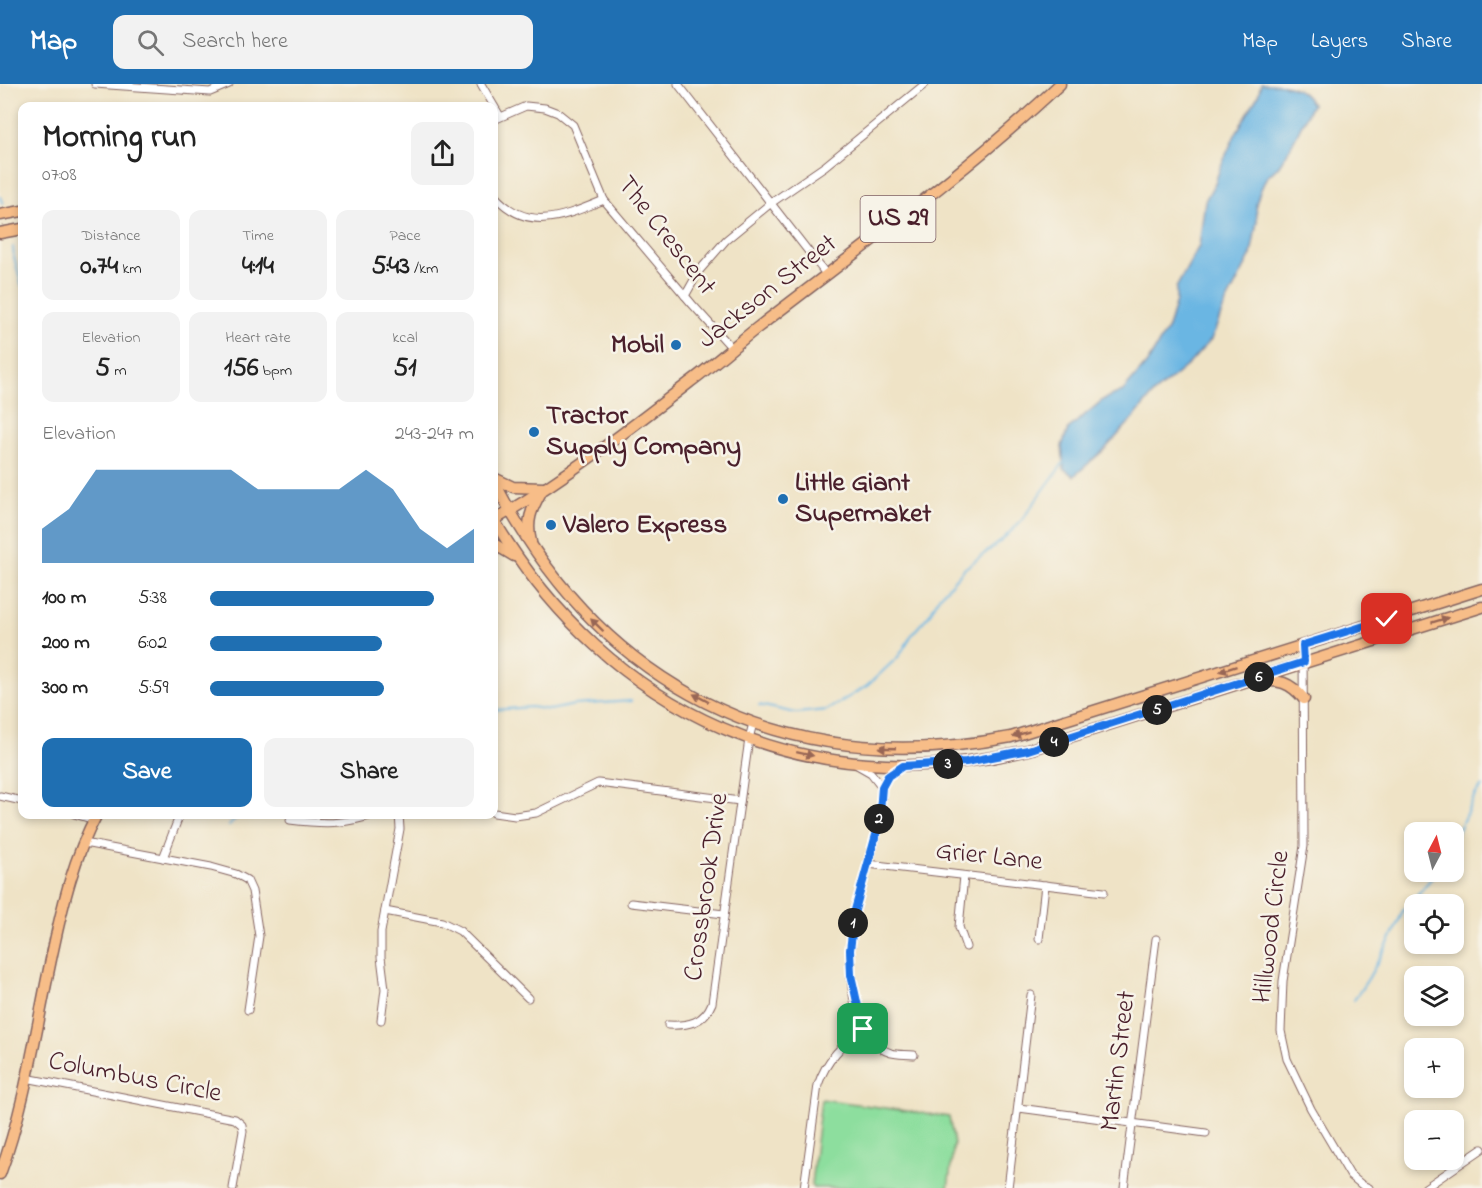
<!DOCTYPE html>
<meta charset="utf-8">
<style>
:root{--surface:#fff;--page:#f2f2f2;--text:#222;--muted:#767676;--accent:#1f6fb2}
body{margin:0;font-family:"Indie Flower",sans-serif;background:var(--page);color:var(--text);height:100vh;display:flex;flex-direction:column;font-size:22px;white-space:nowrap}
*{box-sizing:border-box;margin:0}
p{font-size:20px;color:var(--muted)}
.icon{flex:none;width:33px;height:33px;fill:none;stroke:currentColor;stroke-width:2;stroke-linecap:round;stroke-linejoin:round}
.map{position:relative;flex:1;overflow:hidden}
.sheet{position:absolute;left:18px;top:18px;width:480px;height:717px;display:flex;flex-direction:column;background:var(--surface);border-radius:12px;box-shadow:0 3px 9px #0003}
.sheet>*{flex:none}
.needle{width:39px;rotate:7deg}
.controls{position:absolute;left:1404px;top:738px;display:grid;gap:12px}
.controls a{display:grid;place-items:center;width:60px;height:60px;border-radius:12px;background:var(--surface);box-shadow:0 3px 9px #0003;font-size:30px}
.pin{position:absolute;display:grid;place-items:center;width:51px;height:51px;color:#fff;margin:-26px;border-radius:12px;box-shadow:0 3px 9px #0006}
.km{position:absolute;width:30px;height:30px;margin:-15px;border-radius:50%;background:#222;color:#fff;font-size:16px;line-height:30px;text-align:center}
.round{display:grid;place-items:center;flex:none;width:63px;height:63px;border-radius:12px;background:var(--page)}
.overview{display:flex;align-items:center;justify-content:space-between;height:102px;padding:0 24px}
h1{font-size:33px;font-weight:700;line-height:45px}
.stats{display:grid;grid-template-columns:repeat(3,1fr);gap:9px;height:102px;padding:6px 24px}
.stats div{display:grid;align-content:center;border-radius:12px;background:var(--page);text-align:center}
.stats b{font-size:26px;font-weight:700}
.stats small{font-size:16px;font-weight:400}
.stats p{font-size:16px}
.chart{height:168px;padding:12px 24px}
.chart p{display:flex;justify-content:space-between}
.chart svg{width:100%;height:108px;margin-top:6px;fill:var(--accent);opacity:.7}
.cta{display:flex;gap:12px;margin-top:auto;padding:12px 24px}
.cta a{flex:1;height:69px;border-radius:12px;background:var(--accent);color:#fff;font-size:24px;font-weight:700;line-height:69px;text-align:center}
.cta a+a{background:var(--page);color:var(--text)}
ul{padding:0 24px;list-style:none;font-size:20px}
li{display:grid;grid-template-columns:96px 72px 1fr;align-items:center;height:45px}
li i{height:15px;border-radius:8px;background:var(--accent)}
header{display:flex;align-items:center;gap:36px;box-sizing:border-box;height:84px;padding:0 30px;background:var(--accent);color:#fff}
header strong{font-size:28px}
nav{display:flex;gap:33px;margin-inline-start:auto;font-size:21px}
.search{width:420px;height:54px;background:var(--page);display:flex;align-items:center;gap:15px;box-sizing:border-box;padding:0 21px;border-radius:12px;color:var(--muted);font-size:22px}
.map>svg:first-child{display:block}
</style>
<header>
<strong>Map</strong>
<div class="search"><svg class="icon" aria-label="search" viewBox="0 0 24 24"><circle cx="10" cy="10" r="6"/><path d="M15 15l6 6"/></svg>Search here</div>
<nav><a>Map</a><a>Layers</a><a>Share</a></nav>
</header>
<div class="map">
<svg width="1482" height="1104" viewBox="0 0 1482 1104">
<rect width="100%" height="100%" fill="#f7f3e8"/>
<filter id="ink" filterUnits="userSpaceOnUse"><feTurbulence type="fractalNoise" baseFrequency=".0167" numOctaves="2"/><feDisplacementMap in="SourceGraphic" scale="12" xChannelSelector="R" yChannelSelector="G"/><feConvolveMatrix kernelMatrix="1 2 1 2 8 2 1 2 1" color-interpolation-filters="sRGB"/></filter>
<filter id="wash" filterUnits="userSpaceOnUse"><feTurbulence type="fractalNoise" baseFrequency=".008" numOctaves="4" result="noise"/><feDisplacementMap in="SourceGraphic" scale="24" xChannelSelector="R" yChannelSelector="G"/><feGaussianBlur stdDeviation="1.35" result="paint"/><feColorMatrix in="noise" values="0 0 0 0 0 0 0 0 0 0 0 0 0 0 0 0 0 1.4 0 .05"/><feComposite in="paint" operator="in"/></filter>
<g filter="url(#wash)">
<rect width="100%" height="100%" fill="#efe3c6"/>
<polygon fill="#8dde9e" stroke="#6c7e64" stroke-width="1.5" points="821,1015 949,1033 954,1059 948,1104 813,1104 811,1101"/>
<path fill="#6bb6e3" stroke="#5a6a87" stroke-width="1.5" d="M1261,0c24,0 38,0 51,20l-23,46 -11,17 -12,11 -7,16 -3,10 1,17 -6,34 -27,52 -12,31 -23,26 -36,30 -17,21 -31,34 -31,27 -10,-7 -2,-23 6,-17 36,-30 19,-8 24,-28 21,-35 8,-27v-13l23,-42 6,-45 10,-18 5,-15 16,-35 22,-37z"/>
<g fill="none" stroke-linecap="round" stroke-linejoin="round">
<g stroke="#6bb6e3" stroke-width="2">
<polyline points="0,113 3,120"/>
<polyline points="13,163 14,173 22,202"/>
<polyline points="759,621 796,629 827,626 867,602 899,572 913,549 929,531 939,513 964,485 1000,458 1021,437 1064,378"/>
<polyline points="494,626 531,623 550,626 574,621 631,617"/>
<polyline points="229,742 240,730"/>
<polyline points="1454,756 1475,711 1482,702"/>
<polyline points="1354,916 1368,895 1392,852 1403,827 1437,788"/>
</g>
</g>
</g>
<g filter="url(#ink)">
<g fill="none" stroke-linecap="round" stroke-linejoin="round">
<g stroke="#846461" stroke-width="9">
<g id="minor">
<polyline points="95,0 210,8 229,0"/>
<polyline points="481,0 500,32"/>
<polyline points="678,0 826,190"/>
<polyline points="494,36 526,22 545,24 558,29 573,41 604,116 692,220 731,263"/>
<path d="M494,111c34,39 70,21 110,5"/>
<polyline points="685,212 699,187 726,156 771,119 825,82 925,0"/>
<polyline points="1303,561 1304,762 1283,897 1281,947 1287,975 1311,1025 1350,1091 1362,1101 1369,1104"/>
<polyline points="857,681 871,689 882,703 888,692 903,682"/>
<path d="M882,703c-1,12 -1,24 -3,36 -5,29 -17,56 -23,84 -9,39 -13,131 35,146 7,2 15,1 23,2"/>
<polyline points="0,712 22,717"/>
<polyline points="494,729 515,732 536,729 598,699 740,717"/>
<polyline points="74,730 95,736"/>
<path d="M290,736c32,4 54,5 85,-6"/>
<polyline points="84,759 211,783 236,790 247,796 252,807 259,852 248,926"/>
<polyline points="163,774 180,730"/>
<polyline points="868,780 1104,808"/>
<polyline points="964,792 959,843 966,863"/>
<polyline points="631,819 724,830"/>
<polyline points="385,827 442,838 460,847 528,914"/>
<polyline points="1039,855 1045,801"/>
<polyline points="381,936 385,905 381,873 381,848 400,745 399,730"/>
<path d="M668,941c20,1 36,-2 44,-22l37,-264 4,-16"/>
<polyline points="26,994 235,1035 242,1041 243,1047 233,1104"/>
<polyline points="1019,1024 1206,1049"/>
<path d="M804,1104l14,-103c8,-25 25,-41 45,-56"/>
<polyline points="1008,1104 1031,911"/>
<polyline points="1124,1104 1156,855"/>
<polyline points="1425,1104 1482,1065"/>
</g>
</g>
<g stroke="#846461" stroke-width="13">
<g id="primary">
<polyline points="0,131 22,127"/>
<polyline points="0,149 22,145"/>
<polyline points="494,394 513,403 544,404"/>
<path d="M494,397c105,206 289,300 517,256l471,-148"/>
<path d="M494,436c114,193 314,284 534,230l454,-143"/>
<path d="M494,436c69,-40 133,-89 196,-138 23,-17 44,-36 67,-54 102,-79 209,-155 303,-244"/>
<path d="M531,458c-5,-21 0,-32 10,-50"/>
<polyline points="494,460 514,472"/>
<path d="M1258,598c21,-3 32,0 46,17"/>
<path d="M0,1090c26,-70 37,-151 53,-224 10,-47 21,-93 44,-136"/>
</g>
</g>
<use href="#minor" stroke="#fff" stroke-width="7"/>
<use href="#primary" stroke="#f7bd88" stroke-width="10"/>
</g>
<defs><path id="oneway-solid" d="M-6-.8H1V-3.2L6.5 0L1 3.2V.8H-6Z" transform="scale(1.5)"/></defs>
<g fill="#986655">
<use href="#oneway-solid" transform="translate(1440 536) rotate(-17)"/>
<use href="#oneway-solid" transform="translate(597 541) rotate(-136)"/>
<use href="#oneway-solid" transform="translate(1228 585) rotate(162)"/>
<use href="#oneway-solid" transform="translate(701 614) rotate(-152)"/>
<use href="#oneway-solid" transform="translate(1021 650) rotate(163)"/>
<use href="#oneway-solid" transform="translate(887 664) rotate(-178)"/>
<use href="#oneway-solid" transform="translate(805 670) rotate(12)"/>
</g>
</g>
<g fill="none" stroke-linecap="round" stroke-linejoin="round" filter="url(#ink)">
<g stroke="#fff" stroke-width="12">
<polyline id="route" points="863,945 851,891 850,866 855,826 879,740 882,703 888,692 903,682 966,678 1028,666 1304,578 1303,561 1387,535"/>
</g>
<use href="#route" stroke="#1a73e8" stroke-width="8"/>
</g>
<g fill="#1f6fb2" stroke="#f7f3e8" stroke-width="2">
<circle cx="676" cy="261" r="6"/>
<circle cx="534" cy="348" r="6"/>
<circle cx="783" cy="415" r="6"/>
<circle cx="551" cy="441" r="6"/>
</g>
<g text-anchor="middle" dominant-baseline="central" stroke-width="5" stroke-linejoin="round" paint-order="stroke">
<rect fill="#f7f3e8" stroke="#7e5f64" stroke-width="1.5" x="860.5" y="112" width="75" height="46" rx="4.5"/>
<g font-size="26" font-weight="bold" fill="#4a1f2b">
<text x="898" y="135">US 29</text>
</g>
<g font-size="27" fill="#4a1f2b" stroke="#f7f3e8">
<text transform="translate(666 152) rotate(52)">The Crescent</text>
<text transform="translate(768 208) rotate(-38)">Jackson Street</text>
<text transform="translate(989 773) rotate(6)">Grier Lane</text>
<text transform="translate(707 803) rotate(-82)">Crossbrook Drive</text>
<text transform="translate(1272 843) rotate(-83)">Hillwood Circle</text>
<text transform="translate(1119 977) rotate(-83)">Martin Street</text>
<text transform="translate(135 994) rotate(11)">Columbus Circle</text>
</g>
<g font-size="27" font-weight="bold" fill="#4a1f2b" stroke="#f7f3e8" text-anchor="start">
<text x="664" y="261" text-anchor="end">Mobil</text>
<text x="546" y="332">Tractor<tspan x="546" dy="31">Supply Company</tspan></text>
<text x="795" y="399">Little Giant<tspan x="795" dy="31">Supermaket</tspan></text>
<text x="563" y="441">Valero Express</text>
</g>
</g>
</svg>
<div class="controls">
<a><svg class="needle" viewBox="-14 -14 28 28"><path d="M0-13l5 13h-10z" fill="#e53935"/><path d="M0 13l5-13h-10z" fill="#767676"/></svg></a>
<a><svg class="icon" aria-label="locate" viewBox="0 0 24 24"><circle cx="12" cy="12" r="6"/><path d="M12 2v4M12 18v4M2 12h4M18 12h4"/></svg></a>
<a><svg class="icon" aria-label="layers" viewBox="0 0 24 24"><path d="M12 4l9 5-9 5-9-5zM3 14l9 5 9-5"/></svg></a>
<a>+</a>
<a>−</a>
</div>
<div class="pin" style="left:863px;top:945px;background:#1e9e55"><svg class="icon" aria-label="arrive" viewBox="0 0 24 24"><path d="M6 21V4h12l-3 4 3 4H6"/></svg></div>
<div class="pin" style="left:1387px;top:535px;background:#d93025"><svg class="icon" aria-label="check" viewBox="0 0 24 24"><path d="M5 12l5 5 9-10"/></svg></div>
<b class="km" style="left:853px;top:839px">1</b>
<b class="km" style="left:879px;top:735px">2</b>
<b class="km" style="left:948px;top:680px">3</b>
<b class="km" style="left:1054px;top:658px">4</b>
<b class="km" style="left:1157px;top:626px">5</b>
<b class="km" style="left:1259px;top:593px">6</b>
<section class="sheet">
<div class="overview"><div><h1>Morning run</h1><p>07:08</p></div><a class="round"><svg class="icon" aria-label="share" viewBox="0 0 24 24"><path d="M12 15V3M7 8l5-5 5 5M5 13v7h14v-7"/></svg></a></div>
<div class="stats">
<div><p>Distance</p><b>0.74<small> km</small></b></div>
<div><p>Time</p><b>4:14</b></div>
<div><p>Pace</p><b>5:43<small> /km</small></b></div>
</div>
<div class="stats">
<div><p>Elevation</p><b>5<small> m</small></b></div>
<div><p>Heart rate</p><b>156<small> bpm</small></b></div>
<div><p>kcal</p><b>51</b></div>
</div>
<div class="chart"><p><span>Elevation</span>243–247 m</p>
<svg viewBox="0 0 160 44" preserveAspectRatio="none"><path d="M0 44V30L10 22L20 6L30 6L40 6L50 6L60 6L70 6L80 14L90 14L100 14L110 14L120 6L130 14L140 30L150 38L160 30V44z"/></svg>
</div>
<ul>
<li><b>100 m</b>5:38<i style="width:85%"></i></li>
<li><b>200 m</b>6:02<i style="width:65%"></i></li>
<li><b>300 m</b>5:59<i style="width:66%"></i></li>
</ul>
<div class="cta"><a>Save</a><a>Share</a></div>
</section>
</div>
